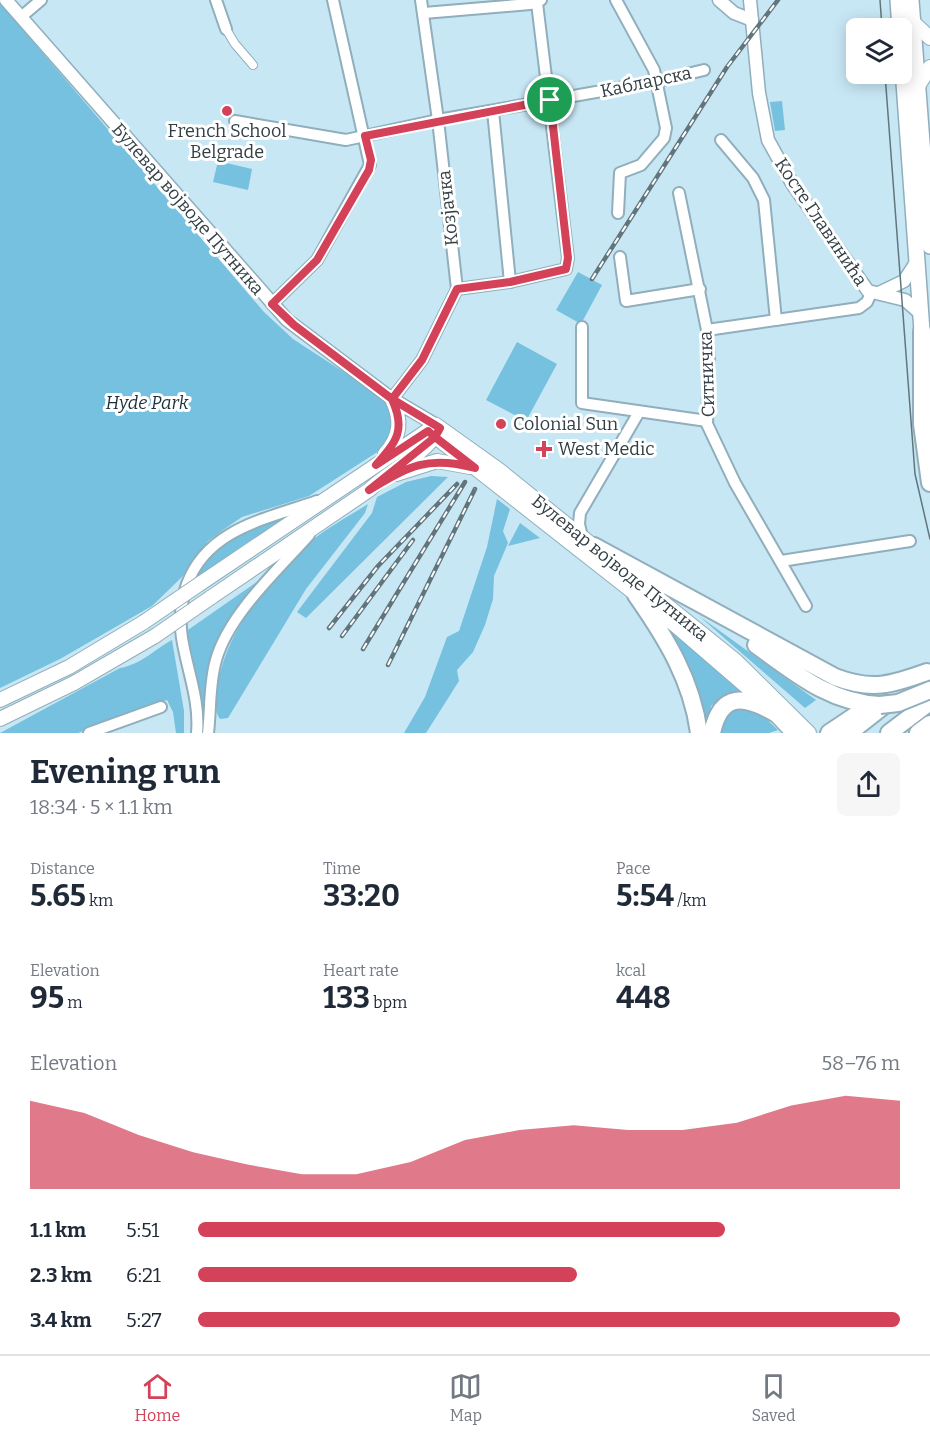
<!DOCTYPE html>
<meta charset="utf-8">
<style>
:root{--surface:#fff;--page:#f6f6f7;--text:#1f2937;--muted:#747a83;--line:#e0e1e3;--accent:#d34259}
body{margin:0;font-family:Bitter,serif;background:var(--page);color:var(--text);height:100vh;display:flex;flex-direction:column;font-size:22px;white-space:nowrap}
*{box-sizing:border-box;margin:0}
p{font-size:20px;color:var(--muted)}
.icon{flex:none;width:33px;height:33px;fill:none;stroke:currentColor;stroke-width:2;stroke-linecap:round;stroke-linejoin:round}
.map{position:relative;height:733px;overflow:hidden}
.details{display:flex;flex-direction:column;background:var(--surface);flex:1}
.details>*{flex:none}
.buttons{position:absolute;left:846px;top:18px;display:grid;gap:12px}
.buttons a{display:grid;place-items:center;width:66px;height:66px;border-radius:9px;background:var(--surface);box-shadow:0 3px 15px #0003;font-size:30px}
.pin{position:absolute;display:grid;place-items:center;width:51px;height:51px;color:#fff;margin:-26px;border:3px solid #fff;border-radius:50%;box-shadow:0 2px 6px #0007}
.round{display:grid;place-items:center;flex:none;width:63px;height:63px;border-radius:9px;background:var(--page)}
.headline{display:flex;align-items:center;justify-content:space-between;height:102px;padding:0 30px}
h1{font-size:33px;font-weight:700;line-height:45px}
.figures{display:grid;grid-template-columns:repeat(3,1fr);gap:9px;height:102px;padding:6px 30px}
.figures div{display:grid;align-content:center}
.figures b{font-size:30px;font-weight:700}
.figures small{font-size:16px;font-weight:400}
.figures p{font-size:16px}
.chart{height:168px;padding:12px 30px}
.chart p{display:flex;justify-content:space-between}
.chart svg{width:100%;height:108px;margin-top:6px;fill:var(--accent);opacity:.7}
ul{padding:0 30px;list-style:none;font-size:20px}
li{display:grid;grid-template-columns:96px 72px 1fr;align-items:center;height:45px}
li i{height:15px;border-radius:8px;background:var(--accent)}
.dock{display:flex;justify-content:space-around;align-items:center;height:84px;border-top:2px solid var(--line);background:var(--surface);font-size:16px;color:var(--muted)}
.dock a{display:grid;justify-items:center;gap:3px}
.dock .selected{color:var(--accent)}
.map>svg:first-child{display:block}
</style>
<div class="map">
<svg width="930" height="733" viewBox="0 0 930 733">
<rect width="100%" height="100%" fill="#c8e7f5"/>
<g fill="#75c1df">
<polygon points="0,3 264,312 293,339 387,400 395,426 386,443 379,451 309,496 242,517 223,530 208,541 181,578 152,606 60,659 0,688"/>
<polygon points="782,101 785,130 775,131 770,102"/>
<polygon points="218,161 252,169 248,190 213,182"/>
<polygon points="578,272 602,285 581,324 556,310"/>
<polygon points="517,342 557,364 526,421 486,400"/>
<polygon points="431,476 448,477 306,618 297,612 372,513 377,497 406,482"/>
<polygon points="497,499 510,509 503,531 508,543 494,576 493,599 485,625 473,652 457,670 459,681 426,733 404,733 425,697 447,637 459,631 487,547"/>
<path d="M368,504l-3,9 -59,76 -78,129 -8,1c-7,-9 -4,-25 -2,-36 9,-53 50,-102 89,-138 17,-16 41,-28 61,-41z"/>
<path d="M280,518l1,2 -86,58c18,-35 50,-47 85,-60z"/>
<polygon points="520,523 540,538 508,546"/>
<path d="M258,581c-38,45 -54,80 -53,140l-20,-89z"/>
<polygon points="699,616 816,700 805,708"/>
<polygon points="665,626 748,692 724,695 711,706 706,733"/>
<path d="M172,640l12,71v22h-8l-3,-21 -6,-12 -89,33h-78l120,-65c22,-4 32,-17 52,-28z"/>
<polygon points="731,705 755,708 778,730 769,733 717,733"/>
</g>
<g fill="none" stroke-linecap="round" stroke-linejoin="round">
<g stroke="#90aebb" stroke-width="10">
<polyline id="pedestrian" points="226,29 235,44 253,65"/>
</g>
<g stroke="#90aebb" stroke-width="14">
<g id="minor">
<polyline points="216,0 226,29"/>
<polyline points="616,0 654,70 666,128 664,138 641,165 620,173 618,213"/>
<polyline points="424,13 530,4 541,0"/>
<polyline points="21,17 41,0"/>
<polyline points="493,111 510,282"/>
<polyline points="235,121 346,140 438,120 658,81 704,70"/>
<polyline points="721,140 753,178 764,200 776,320"/>
<polyline points="679,193 707,330 709,361 707,424 735,483 806,606"/>
<polyline points="620,257 626,301 700,289"/>
<polyline points="457,289 510,282 566,269 568,258 537,3"/>
<polyline points="272,304 317,260 370,165 333,0"/>
<polyline points="582,327 582,403 707,421"/>
<polyline points="707,330 859,308 867,302 871,293"/>
<polyline points="392,399 422,360 457,289 438,120 421,0"/>
<polyline points="582,537 579,524 580,513 639,412"/>
<polyline points="781,561 910,541"/>
<polyline points="89,733 161,707"/>
<path d="M197,733c3,-33 -10,-63 -15,-95 -3,-19 -1,-36 5,-54 21,-56 80,-65 130,-83"/>
<path d="M208,733c3,-25 1,-49 8,-73 13,-46 62,-90 93,-125"/>
</g>
</g>
<g stroke="#90aebb" stroke-width="15">
<g id="tertiary">
<polyline points="6,0 287,320 392,399 436,425"/>
<polyline points="719,0 734,13 752,20"/>
<polyline points="750,0 759,93 768,140 793,185 868,291 905,300 921,314"/>
<polyline points="879,293 904,281 917,261"/>
</g>
</g>
<g stroke="#90aebb" stroke-width="16">
<g id="secondary">
<polyline points="913,22 930,38"/>
<polyline points="918,86 930,67"/>
<polyline points="428,431 675,625 770,707"/>
<path d="M385,454c16,-18 17,-34 7,-55"/>
<polyline points="396,474 437,461 470,467"/>
<polyline points="201,583 436,425 499,470 736,661 809,733"/>
<path d="M210,598l159,-108c21,-20 55,-34 70,-60"/>
<polyline points="0,700 69,667 144,622"/>
<polyline points="0,719 74,683 155,636"/>
</g>
</g>
<g stroke="#90aebb" stroke-width="18">
<g id="primary">
<polyline points="898,0 900,28"/>
<polyline points="911,0 930,246"/>
<polyline points="902,55 922,331"/>
<polyline points="775,713 794,733"/>
</g>
</g>
<g stroke="#90aebb" stroke-width="20">
<g id="trunk">
<polyline points="922,331 922,424 930,483"/>
<path d="M594,546l241,131c37,14 56,8 92,-5"/>
<path d="M636,595c30,43 56,85 63,138"/>
<path d="M756,645c39,28 74,58 124,60"/>
<path d="M712,733c9,-42 33,-37 63,-20"/>
<polyline points="829,733 859,713"/>
<polyline points="849,733 886,704"/>
<polyline points="889,733 930,702"/>
<polyline points="918,733 930,724"/>
</g>
</g>
<use href="#pedestrian" stroke="#fff" stroke-width="8"/>
<use href="#minor" stroke="#fff" stroke-width="10"/>
<use href="#tertiary" stroke="#fff" stroke-width="12"/>
<use href="#secondary" stroke="#fff" stroke-width="14"/>
<use href="#primary" stroke="#fff" stroke-width="15"/>
<use href="#trunk" stroke="#fff" stroke-width="16"/>
<g stroke="#62757d" stroke-width="1.5">
<polyline points="880,0 882,28"/>
<polyline points="885,74 915,474 930,539"/>
</g>
<g stroke="#62757d" stroke-width="4.5">
<g id="rail">
<polyline points="592,279 727,67 778,0"/>
<polyline points="329,628 378,566 457,484"/>
<polyline points="342,636 413,540"/>
<polyline points="363,649 465,482"/>
<polyline points="388,665 475,489"/>
</g>
</g>
<use href="#rail" stroke="#fff" stroke-width="2" stroke-dasharray="7" stroke-linecap="butt"/>
<g stroke="#90aebb" stroke-width="16" stroke-linecap="butt">
<g id="secondary-bridge">
<polyline points="144,622 201,583"/>
<polyline points="155,636 210,598"/>
</g>
</g>
<g stroke="#90aebb" stroke-width="20" stroke-linecap="butt">
<polyline id="trunk-bridge" points="880,705 898,703 930,690"/>
</g>
<use href="#secondary-bridge" stroke="#fff" stroke-width="14"/>
<use href="#trunk-bridge" stroke="#fff" stroke-width="16"/>
</g>
<g fill="none" stroke-linecap="round" stroke-linejoin="round">
<g stroke="#fff" stroke-width="12">
<path id="route" d="M550,100l18,158 -2,11 -56,13 -53,7 -35,71 -30,39c14,31 5,42 -16,66l52,-34 7,6 -66,53c40,-24 59,-35 106,-22l-40,-31 5,-9 -48,-29 -98,-74 -22,-21 45,-44 52,-90 2,-10 -6,-24 185,-36"/>
</g>
<use href="#route" stroke="#d34259" stroke-width="8"/>
</g>
<g fill="#d34259" stroke="#fff" stroke-width="2">
<circle cx="227" cy="111" r="6"/>
<circle cx="501" cy="424" r="6"/>
<path d="M541 440h6v6h6v6h-6v6h-6v-6h-6v-6h6z"/>
</g>
<g text-anchor="middle" dominant-baseline="central" stroke-width="6" stroke-linejoin="round" paint-order="stroke">
<g font-size="18" fill="#323f44" stroke="#fff">
<text transform="translate(646 82) rotate(-12)">Кабларска</text>
<text transform="translate(448 208) rotate(-96)">Козјачка</text>
<text transform="translate(188 209) rotate(49)">Булевар војводе Путника</text>
<text transform="translate(821 222) rotate(56)">Косте Главинића</text>
<text transform="translate(707 374) rotate(-92)">Ситничка</text>
<text transform="translate(620 568) rotate(39)">Булевар војводе Путника</text>
</g>
<g font-size="18" fill="#323f44" stroke="#fff" text-anchor="start">
<text x="227" y="131" text-anchor="middle">French School<tspan x="227" dy="21">Belgrade</tspan></text>
<text x="513" y="424">Colonial Sun</text>
<text x="558" y="449">West Medic</text>
</g>
<g font-size="18" font-style="italic" fill="#1d3139" stroke="#fff">
<text x="147" y="403">Hyde Park</text>
</g>
</g>
</svg>
<div class="buttons">
<a><svg class="icon" aria-label="layers" viewBox="0 0 24 24"><path d="M12 4l9 5-9 5-9-5zM3 14l9 5 9-5"/></svg></a>
</div>
<div class="pin" style="left:550px;top:100px;background:#1e9e55"><svg class="icon" aria-label="arrive" viewBox="0 0 24 24"><path d="M6 21V4h12l-3 4 3 4H6"/></svg></div>
</div>
<section class="details">
<div class="headline"><div><h1>Evening run</h1><p>18:34 · 5 × 1.1 km</p></div><a class="round"><svg class="icon" aria-label="share" viewBox="0 0 24 24"><path d="M12 15V3M7 8l5-5 5 5M5 13v7h14v-7"/></svg></a></div>
<div class="figures">
<div><p>Distance</p><b>5.65<small> km</small></b></div>
<div><p>Time</p><b>33:20</b></div>
<div><p>Pace</p><b>5:54<small> /km</small></b></div>
</div>
<div class="figures">
<div><p>Elevation</p><b>95<small> m</small></b></div>
<div><p>Heart rate</p><b>133<small> bpm</small></b></div>
<div><p>kcal</p><b>448</b></div>
</div>
<div class="chart"><p><span>Elevation</span>58–76 m</p>
<svg viewBox="0 0 160 44" preserveAspectRatio="none"><path d="M0 44V8L10 13L20 22L30 29L40 34L50 38L60 38L70 33L80 24L90 20L100 18L110 20L120 20L130 17L140 10L150 6L160 8V44z"/></svg>
</div>
<ul>
<li><b>1.1 km</b>5:51<i style="width:75%"></i></li>
<li><b>2.3 km</b>6:21<i style="width:54%"></i></li>
<li><b>3.4 km</b>5:27<i style="width:100%"></i></li>
</ul>
</section>
<nav class="dock">
<a class="selected"><svg class="icon" aria-label="home" viewBox="0 0 24 24"><path d="M3 11l9-7 9 7M6 9v11h12V9"/></svg>Home</a>
<a><svg class="icon" aria-label="map" viewBox="0 0 24 24"><path d="M3 6l6-2 6 2 6-2v14l-6 2-6-2-6 2zM9 4v14M15 6v14"/></svg>Map</a>
<a><svg class="icon" aria-label="saved" viewBox="0 0 24 24"><path d="M7 4h10v16l-5-4-5 4z"/></svg>Saved</a>
</nav>
